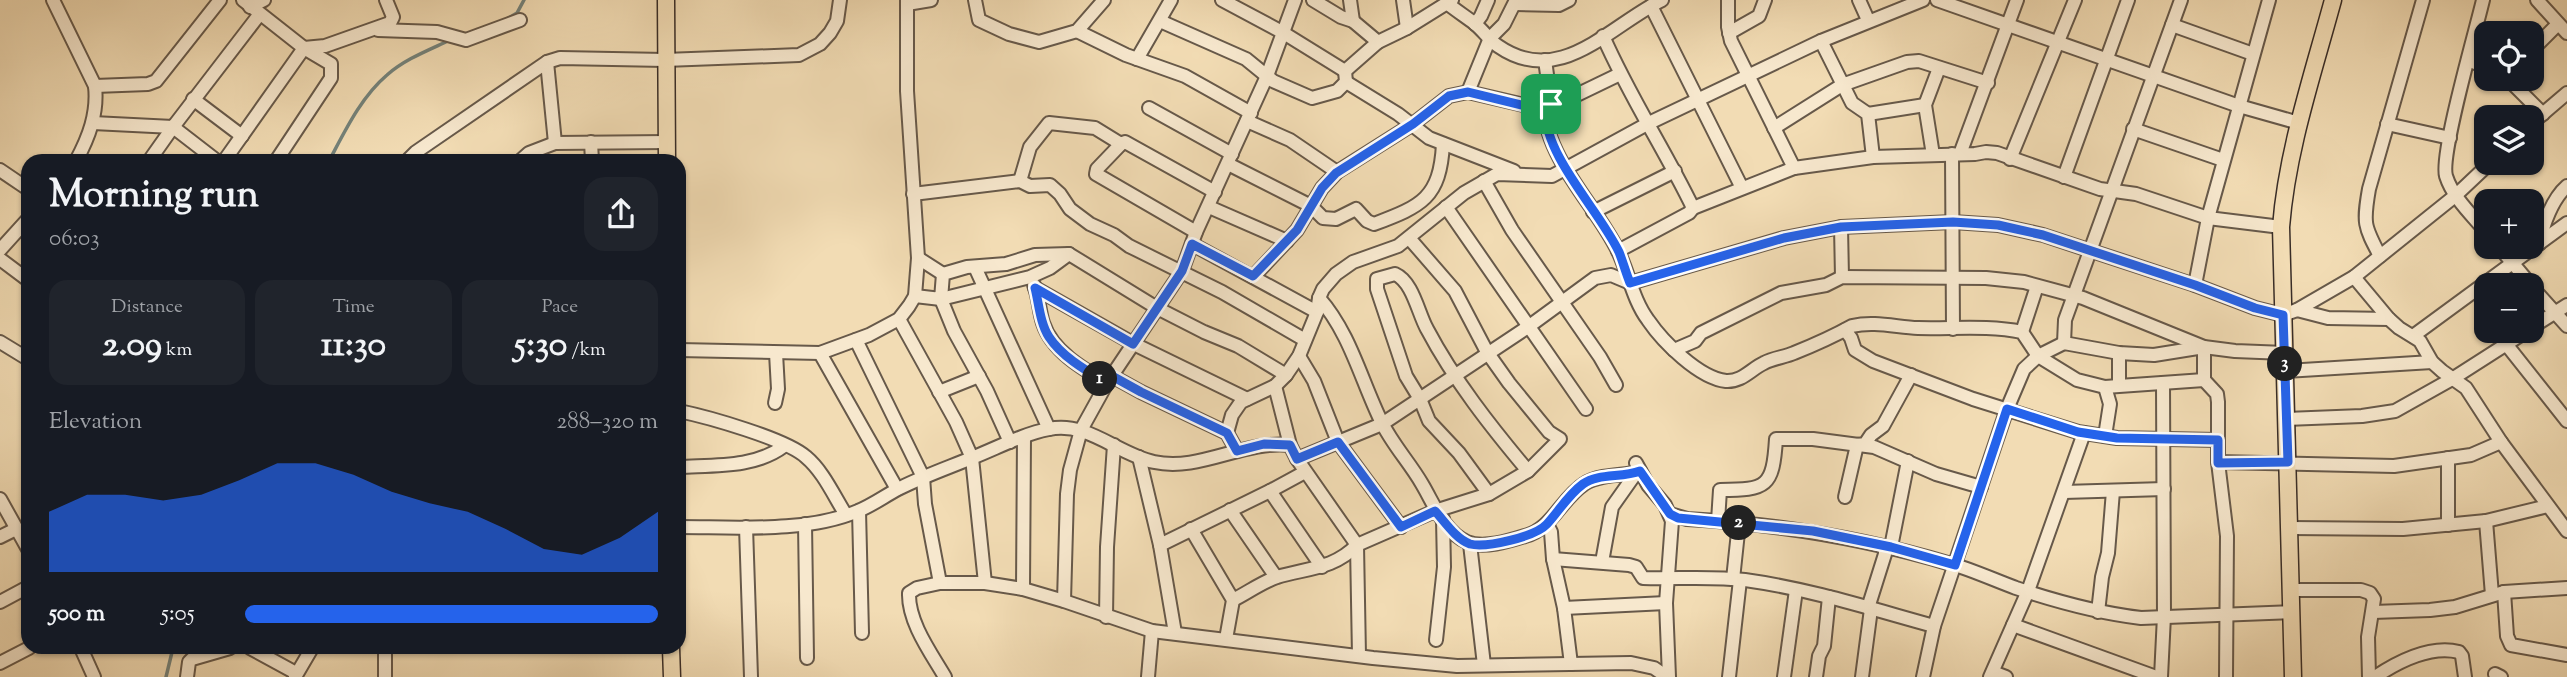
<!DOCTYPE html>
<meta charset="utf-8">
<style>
:root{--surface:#171b24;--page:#20242c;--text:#f1f3f6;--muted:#9ea1a6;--accent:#2563eb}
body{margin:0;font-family:"Sorts Mill Goudy",serif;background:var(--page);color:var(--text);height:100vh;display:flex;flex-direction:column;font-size:26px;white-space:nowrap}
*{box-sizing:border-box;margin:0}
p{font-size:23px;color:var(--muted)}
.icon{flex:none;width:38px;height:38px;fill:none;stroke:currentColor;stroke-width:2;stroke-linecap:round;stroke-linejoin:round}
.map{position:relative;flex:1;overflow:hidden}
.drawer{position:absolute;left:21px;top:154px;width:665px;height:500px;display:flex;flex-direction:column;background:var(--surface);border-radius:21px;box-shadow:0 2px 5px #0004}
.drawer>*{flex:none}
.fabs{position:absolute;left:2474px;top:21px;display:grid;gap:14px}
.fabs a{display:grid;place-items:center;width:70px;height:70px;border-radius:14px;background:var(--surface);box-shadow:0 2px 5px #0004;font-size:35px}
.pin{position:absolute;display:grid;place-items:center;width:60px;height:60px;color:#fff;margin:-30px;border-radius:14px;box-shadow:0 4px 10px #0006}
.km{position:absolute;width:35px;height:35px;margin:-18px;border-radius:50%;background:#222;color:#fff;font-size:19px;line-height:35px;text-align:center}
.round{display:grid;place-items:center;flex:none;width:74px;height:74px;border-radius:21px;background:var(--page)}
.summary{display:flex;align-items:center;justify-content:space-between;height:119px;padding:0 28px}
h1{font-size:38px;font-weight:700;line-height:52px}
.figures{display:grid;grid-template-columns:repeat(3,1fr);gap:10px;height:119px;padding:7px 28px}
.figures div{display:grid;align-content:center;border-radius:18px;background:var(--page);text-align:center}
.figures b{font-size:35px;font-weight:700}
.figures small{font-size:19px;font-weight:400}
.figures p{font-size:19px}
.chart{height:196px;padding:14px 28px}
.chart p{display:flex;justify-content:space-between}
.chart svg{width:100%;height:126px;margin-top:7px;fill:var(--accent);opacity:.7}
ul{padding:0 28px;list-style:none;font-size:23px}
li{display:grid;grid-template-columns:112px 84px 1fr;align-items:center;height:52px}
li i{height:18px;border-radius:9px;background:var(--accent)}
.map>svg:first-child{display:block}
</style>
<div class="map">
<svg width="2567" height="677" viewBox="0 0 2567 677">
<rect width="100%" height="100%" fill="#f2dcb4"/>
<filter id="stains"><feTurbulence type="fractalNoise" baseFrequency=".00286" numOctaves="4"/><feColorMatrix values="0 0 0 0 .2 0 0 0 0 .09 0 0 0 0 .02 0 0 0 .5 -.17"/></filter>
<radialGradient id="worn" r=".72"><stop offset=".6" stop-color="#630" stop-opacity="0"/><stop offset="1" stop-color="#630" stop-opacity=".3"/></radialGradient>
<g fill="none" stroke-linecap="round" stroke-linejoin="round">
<g stroke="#74827a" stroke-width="3.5">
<polyline points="503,21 517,13 524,0"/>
<path d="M329,161c16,-30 32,-64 58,-86 18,-16 42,-25 63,-35"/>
<polyline points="166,677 173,648"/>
</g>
<g stroke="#67594a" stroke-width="16">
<g id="minor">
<path d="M53,0l42,86c3,27 -6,51 -19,75"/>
<polyline points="243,0 304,48 331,64 331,78 276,161"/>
<polyline points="975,0 979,20 1009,34 1039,42 1077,31 1104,0"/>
<polyline points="1222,0 1282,32 1345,71"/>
<polyline points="1313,0 1341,17 1353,21 1378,42 1407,28 1452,0"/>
<polyline points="1350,0 1353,21"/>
<polyline points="1403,0 1407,28"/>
<path d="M1448,0v4c9,7 18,13 26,19 9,7 15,17 24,23 62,43 111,-20 164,-46"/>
<polyline points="1728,0 1728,27 1731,41 1794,168"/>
<polyline points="1859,0 1868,20"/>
<polyline points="1937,0 2239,106 2299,123"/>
<path d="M2483,0c-7,30 -43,154 -37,176 7,22 26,39 41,57"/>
<polyline points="2537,0 2567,33"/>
<polyline points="907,4 931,0"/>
<polyline points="1515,4 1559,5 1569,0"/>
<polyline points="1651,6 1742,188"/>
<polyline points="250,7 264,0"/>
<polyline points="1160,21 1246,59 1273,81 1312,98 1337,91 1346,82 1345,71"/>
<polyline points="1475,24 1481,16 1488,0"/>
<polyline points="2172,25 2253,54"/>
<polyline points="378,30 437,32 466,40 520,20"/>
<polyline points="1077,31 1126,55 1185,76 1251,113"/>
<polyline points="1729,33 1759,16 1765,0"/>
<path d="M1603,36c26,60 62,114 90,172l-4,5 -71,38"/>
<polyline points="1821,41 1852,103 1868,114 1873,157"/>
<polyline points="2532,50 2558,24"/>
<polyline points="1137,59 1171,0"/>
<path d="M1545,60l6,44 -6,7c1,47 54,99 73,140 11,23 15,49 30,69 15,22 51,58 78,61 16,1 25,-12 38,-18 9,-5 21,-6 30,-10 20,-8 40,-17 58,-27 22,-5 44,1 66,2 34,1 70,-3 104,4l16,24 39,24 28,7 99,-7"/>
<polyline points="2468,60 2487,68"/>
<polyline points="547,62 555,143"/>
<polyline points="1345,71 1378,42"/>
<polyline points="2508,79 2543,114"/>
<polyline points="1346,82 1398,114 1429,138 1514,171"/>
<polyline points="95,86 148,84 156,81 220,0"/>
<polyline points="1468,92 1490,38 1504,24 1516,0"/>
<polyline points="193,99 242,136"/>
<polyline points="1149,108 1232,154"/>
<polyline points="1868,114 1925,105"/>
<polyline points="1247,121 1290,140 1337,172"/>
<polyline points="93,123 173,127 259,15"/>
<polyline points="2532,123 2567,93"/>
<polyline points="2387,124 2450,138"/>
<polyline points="1774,128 1842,85 1907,62 1919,61 1988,83"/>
<polyline points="2133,129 2223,160"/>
<polyline points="591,142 592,161"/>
<polyline points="1121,144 1097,169 1096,174 1196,232"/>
<polyline points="1952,154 1953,329"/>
<polyline points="1960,154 2017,0"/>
<polyline points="1933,155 1925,105 1939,68"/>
<polyline points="2010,159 2075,0"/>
<polyline points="149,161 173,127 217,161"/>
<polyline points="224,161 304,48 325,46 390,23 393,17 386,0"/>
<polyline points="407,161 416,152 547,62 560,58 665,60 799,55 820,44 830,33 837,21 840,0"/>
<polyline points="520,161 529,153 555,143 668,142"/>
<path d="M1228,164l83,42 12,12 13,1 20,-10 11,12 7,3c48,-18 66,-26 69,-80"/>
<polyline points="0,170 28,189"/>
<polyline points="2064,177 2128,0"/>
<polyline points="1020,181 1030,147 1049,123 1095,128 1121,144 1125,142 1215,192"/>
<polyline points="1484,181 1512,230 1600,357 1616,385"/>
<polyline points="913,194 1020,181 1030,186 1050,185 1060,194 1070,209 1090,224 1114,235 1129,246 1222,292 1305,340"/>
<polyline points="1209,207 1287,241"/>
<polyline points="1446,207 1586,409"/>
<polyline points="1693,208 1794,168 1873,157 1975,154 1986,152 1997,153 2100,189 2136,194 2208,218 2281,227"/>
<polyline points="1593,212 1675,171"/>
<polyline points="1841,227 1842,277"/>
<polyline points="1192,244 1317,312"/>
<path d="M2539,244c4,-19 13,-45 28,-58"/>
<polyline points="2499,247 2531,285"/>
<polyline points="0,250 28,219"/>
<path d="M2380,256c-16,-30 -17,-33 -11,-67l54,-189"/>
<polyline points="918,258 943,274"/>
<polyline points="0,259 28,280"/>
<polyline points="975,267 1049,429"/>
<polyline points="1253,277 1297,230 1322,188 1337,172 1413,124 1449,96 1468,92 1541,109 1551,104 1562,102 1620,74"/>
<polyline points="2354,277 2389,319 2399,328 2420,341 2432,362 2442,371 2466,388 2501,442 2567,531"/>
<polyline points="1630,283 1784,238 1841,227 1953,222 1998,225 2043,235 2195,285 2255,308 2283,315 2297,310 2354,277 2455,196 2490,163"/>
<path d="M1034,285c5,12 5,26 9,38 9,28 40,46 64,60"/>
<polyline points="2195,285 2208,218 2269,0"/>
<polyline points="2532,287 2567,326"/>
<polyline points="1035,288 1134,344 1247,399"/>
<polyline points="915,296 941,299 943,274 967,267 1006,264 1035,255 1069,254 1157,308 1204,332 1238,346 1286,375"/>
<path d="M1319,298c31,35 42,82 62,123 11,23 29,42 41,63 12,20 22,48 45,58 16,7 42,-1 58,-6 27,-7 36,-37 59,-52 13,-9 36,-9 52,-11"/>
<polyline points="2297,310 2328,318 2389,319"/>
<polyline points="899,319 956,422 972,458 985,583"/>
<polyline points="2532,327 2567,305"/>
<polyline points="1845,330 1851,338 1855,350 1873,361 1973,399 2078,432 2117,438 2218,440"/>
<polyline points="2022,332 2037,286"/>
<polyline points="2413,336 2567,223"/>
<polyline points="856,340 923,477 925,504 940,583"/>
<polyline points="0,342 28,359"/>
<polyline points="2064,343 2065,320 2181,0"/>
<polyline points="2506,344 2567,421"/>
<polyline points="679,350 820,353 869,335 899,319 909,306 915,296 918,258 907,91 907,0"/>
<polyline points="1674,350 1695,341 1701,333 1781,293 1826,285 1842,277 1986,278 2024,282 2083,298 2204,347 2235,351 2285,353"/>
<polyline points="820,353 897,489"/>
<polyline points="2119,353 2119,385"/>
<polyline points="1299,356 1314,381 1338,442 1401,527"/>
<polyline points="2285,371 2432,362"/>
<polyline points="1112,376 1141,392 1227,433 1237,451"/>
<polyline points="1275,386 1290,445 1297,459 1357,545 1359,656"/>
<polyline points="939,392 979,376"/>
<polyline points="775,403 778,389 776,353"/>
<path d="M679,411c29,6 107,28 127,46 17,14 28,39 40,58"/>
<polyline points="2286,419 2362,416 2395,411 2452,379 2527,331"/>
<polyline points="1227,433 1232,415 1241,402 1275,386 1286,375 1299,356 1317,312 1319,298 1323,289 1336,274 1353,262 1398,246 1464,193 1497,174 1552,176 1649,123 1821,41 1923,0"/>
<polyline points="2105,436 2110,404 2105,387"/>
<polyline points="1010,442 987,391 954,331 941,299 1030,277 1050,268 1069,254"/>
<polyline points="1139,457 1160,545 1175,633"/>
<polyline points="2448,458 2448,525"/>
<polyline points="1297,459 1382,424 1528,327 1595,278 1611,275 1630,283"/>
<polyline points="2218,462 2394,466 2471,455 2501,442"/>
<polyline points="1636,463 1648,485 1665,505 1672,521 1666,603 1669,677"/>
<path d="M679,467c36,-2 76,1 105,-21"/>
<polyline points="1270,491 1322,567"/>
<polyline points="2064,492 2164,489"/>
<path d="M1489,494l-30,-41 -30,-32 -9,-22 -14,-23 -29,-87v-10l18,-5c18,8 23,39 32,55 27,51 64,98 101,142"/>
<polyline points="1845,497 1857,445 1865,444 1871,435 1883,426 1911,375"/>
<polyline points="0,499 28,549"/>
<polyline points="1230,510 1276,577"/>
<polyline points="859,511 862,633"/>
<path d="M1670,514l17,5c90,5 177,19 264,45 22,6 43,16 65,24 42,14 82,25 125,30l151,-6"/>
<path d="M1718,521l2,-31c47,0 53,-3 56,-51h37l61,8 62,27 45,13"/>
<polyline points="2486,521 2492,595"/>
<polyline points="805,524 807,658"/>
<polyline points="1547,524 1551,532 1553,559 1564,608 1571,664"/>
<path d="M679,527c56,0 128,6 179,-16 15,-6 28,-16 42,-23 24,-12 50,-21 74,-31 25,-10 49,-23 75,-28 39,-8 68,25 105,33 46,10 89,-22 136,-17"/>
<polyline points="746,527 751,677"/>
<polyline points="2290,528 2403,529 2486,521 2548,506"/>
<polyline points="1191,529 1233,600 1226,639"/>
<polyline points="0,537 16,529"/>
<polyline points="1470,544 1484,665"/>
<polyline points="1160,545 1270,491 1305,472"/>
<polyline points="1891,547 1908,461"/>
<path d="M1553,559l76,6 7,2 7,11c35,1 68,-2 102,2 65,9 127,29 189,46"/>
<polyline points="1602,562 1612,507 1636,473 1640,471"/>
<polyline points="1733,579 1739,523"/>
<polyline points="1023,589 1024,437"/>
<polyline points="2291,590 2361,590 2370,593 2374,599 2368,637 2369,677"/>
<polyline points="2504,592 2507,636 2511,645 2567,655"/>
<path d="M1233,600c14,-7 29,-18 44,-23 30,-9 57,-8 80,-32l78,-34 54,-17 39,-23 32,-32 -11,-7 -40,-49 -22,-31 -32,-61 -46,-53"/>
<polyline points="1064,601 1067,494 1070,470 1081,430 1107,383 1182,271 1196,232 1267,76 1295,0"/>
<polyline points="0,602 28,587"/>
<polyline points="1564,608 1666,603"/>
<polyline points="1868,608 1885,554 1885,546"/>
<polyline points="2098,612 2102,577 2108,553 2113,491"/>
<polyline points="2373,612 2430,610 2455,607 2504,592 2567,588"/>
<polyline points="1106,617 1107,547 1114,445"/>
<polyline points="2013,625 2156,677"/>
<polyline points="1436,640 1444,567 1443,519"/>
<polyline points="81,648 94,677"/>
<polyline points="250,648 296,673"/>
<polyline points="0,663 29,648"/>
<polyline points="1993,672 2006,677"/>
<polyline points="2495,674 2501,677"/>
<polyline points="187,677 189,662 192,659 230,648"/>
<polyline points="295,677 312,648"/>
<polyline points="385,677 385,648"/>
<path d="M945,677c-14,-24 -37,-55 -36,-84l8,-5 23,-5h45l38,6 41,12 88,30 221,27 84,8 174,-3 23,5 13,9"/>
<polyline points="1148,677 1152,631"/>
<polyline points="1729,677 1740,580"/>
<polyline points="1784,677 1796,590"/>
<polyline points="1816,677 1819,656 1824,646 1829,597"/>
<polyline points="1862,677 1871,609"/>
<polyline points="1923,677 1934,626 2007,409 2024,369 2038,356 2064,343 2119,353 2154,355 2204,347 2204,380 2217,394 2218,402 2218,462 2227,536 2226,677"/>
<polyline points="1990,677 2028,591 2084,433"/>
<polyline points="2161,677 2164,616 2163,383"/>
<path d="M2375,677c24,-16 56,-32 84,-25l3,4 3,21"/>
</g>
</g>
<g stroke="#392d27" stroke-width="19">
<g id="major">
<polyline points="666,0 667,161"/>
<polyline points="671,648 672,677"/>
<path d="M2293,677l-12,-450c6,-77 32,-153 52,-227"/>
</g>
</g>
<use href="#minor" stroke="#f7e8ce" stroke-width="12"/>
<use href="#major" stroke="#f2dcb4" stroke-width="16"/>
</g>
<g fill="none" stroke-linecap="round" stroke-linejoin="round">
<g stroke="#fff" stroke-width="14">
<path id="route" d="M1468,92l62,15 11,2 10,-5 -6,7c1,47 54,99 74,141 4,10 7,21 11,31l154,-45 57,-11 112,-5 45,3 45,10 152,50 60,23 28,7 5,147 -70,1v-23l-101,-2 -39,-6 -71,-23 -52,156 -64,-18 -78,-16 -135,-13 -8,-4 -30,-43c-18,7 -42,2 -57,13 -15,11 -24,27 -36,40 -12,13 -61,24 -77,20 -14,-5 -25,-22 -35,-33l-34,16 -63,-85 -41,17 -7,-14 -26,-1 -27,7 -10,-18 -86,-41 -29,-16 -5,7c-20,-12 -45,-26 -58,-46 -9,-14 -10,-33 -14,-49l98,56 49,-73 10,-27 61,32 44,-46 25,-42 14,-15 77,-49 36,-28z"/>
</g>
<use href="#route" stroke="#2563eb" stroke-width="9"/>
</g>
<rect width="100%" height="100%" filter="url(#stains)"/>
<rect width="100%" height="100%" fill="url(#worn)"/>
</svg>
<div class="fabs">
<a><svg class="icon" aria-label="locate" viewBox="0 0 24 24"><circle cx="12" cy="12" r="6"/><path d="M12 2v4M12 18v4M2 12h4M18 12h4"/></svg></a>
<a><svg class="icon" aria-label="layers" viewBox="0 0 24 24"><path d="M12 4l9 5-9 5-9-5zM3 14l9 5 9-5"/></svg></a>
<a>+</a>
<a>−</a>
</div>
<div class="pin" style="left:1551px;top:104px;background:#1e9e55"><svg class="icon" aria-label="arrive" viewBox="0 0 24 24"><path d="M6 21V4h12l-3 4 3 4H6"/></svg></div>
<b class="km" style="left:1100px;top:379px">1</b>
<b class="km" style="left:1739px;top:523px">2</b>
<b class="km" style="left:2285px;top:364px">3</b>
<section class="drawer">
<div class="summary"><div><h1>Morning run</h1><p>06:03</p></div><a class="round"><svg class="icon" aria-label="share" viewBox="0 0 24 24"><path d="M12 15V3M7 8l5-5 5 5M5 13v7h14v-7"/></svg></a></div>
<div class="figures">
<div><p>Distance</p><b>2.09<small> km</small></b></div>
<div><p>Time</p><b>11:30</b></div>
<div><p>Pace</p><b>5:30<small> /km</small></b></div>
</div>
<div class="chart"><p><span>Elevation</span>288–320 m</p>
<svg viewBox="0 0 160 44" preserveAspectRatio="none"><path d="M0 44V23L10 17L20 17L30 19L40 17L50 12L60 6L70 6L80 10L90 16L100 20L110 23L120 29L130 36L140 38L150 32L160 23V44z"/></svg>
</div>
<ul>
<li><b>500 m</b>5:05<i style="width:100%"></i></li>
</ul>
</section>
</div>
